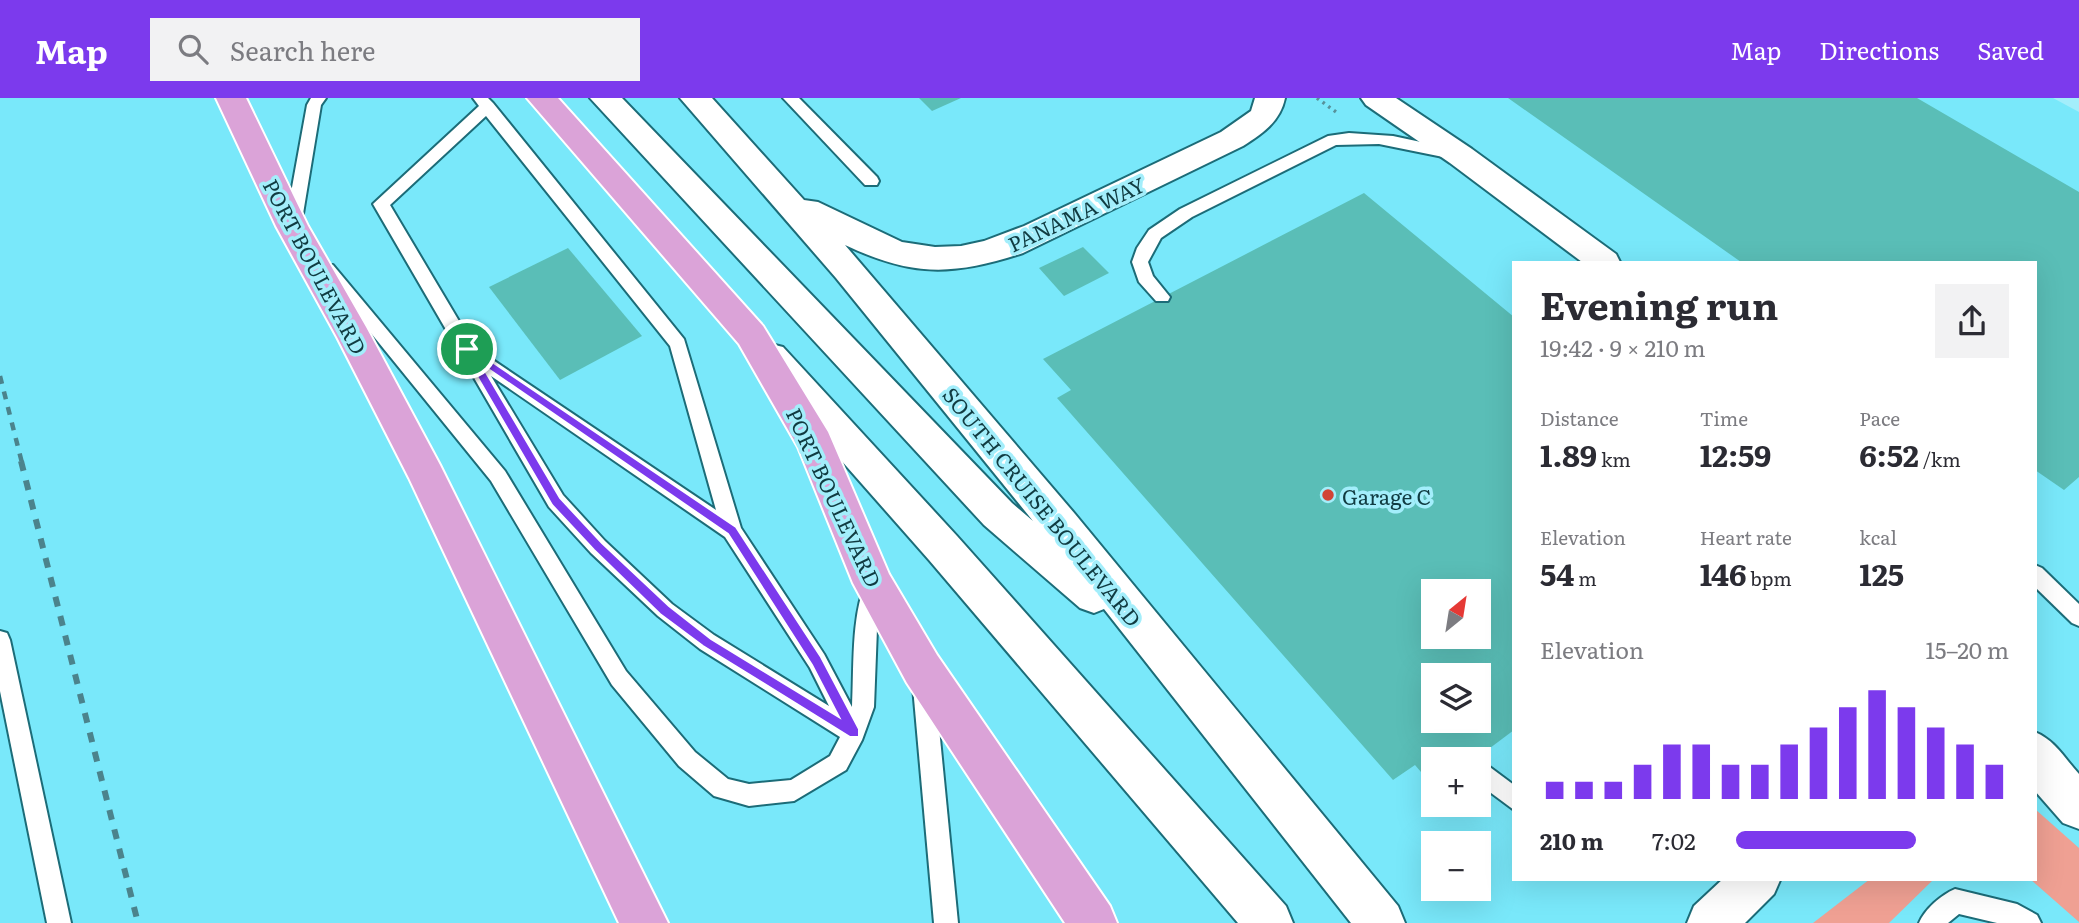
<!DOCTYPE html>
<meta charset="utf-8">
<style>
:root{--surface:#fff;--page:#f2f2f3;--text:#2b2b33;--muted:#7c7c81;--accent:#7c3aed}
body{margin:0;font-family:Literata,serif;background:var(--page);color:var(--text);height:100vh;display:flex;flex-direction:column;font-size:26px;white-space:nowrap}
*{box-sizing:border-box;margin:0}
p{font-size:23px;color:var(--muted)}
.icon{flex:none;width:38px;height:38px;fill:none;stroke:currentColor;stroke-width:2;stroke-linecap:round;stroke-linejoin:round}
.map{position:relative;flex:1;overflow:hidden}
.details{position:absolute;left:1512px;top:163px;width:525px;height:620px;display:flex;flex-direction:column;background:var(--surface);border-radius:0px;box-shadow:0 7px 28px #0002}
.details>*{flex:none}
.needle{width:46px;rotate:30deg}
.controls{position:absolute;left:1421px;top:481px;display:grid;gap:14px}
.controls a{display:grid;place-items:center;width:70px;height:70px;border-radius:0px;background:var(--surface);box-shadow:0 7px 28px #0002;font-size:35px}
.pin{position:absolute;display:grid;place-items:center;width:60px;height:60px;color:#fff;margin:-30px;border:4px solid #fff;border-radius:50%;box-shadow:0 2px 7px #0007}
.round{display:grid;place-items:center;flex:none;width:74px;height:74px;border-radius:0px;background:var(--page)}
.head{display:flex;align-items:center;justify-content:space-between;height:119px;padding:0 28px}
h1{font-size:38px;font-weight:700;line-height:52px}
.metrics{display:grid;grid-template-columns:repeat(3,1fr);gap:10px;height:119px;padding:7px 28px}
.metrics div{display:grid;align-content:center}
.metrics b{font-size:30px;font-weight:700}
.metrics small{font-size:19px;font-weight:400}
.metrics p{font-size:19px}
.chart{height:196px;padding:14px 28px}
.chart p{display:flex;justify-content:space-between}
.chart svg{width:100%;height:126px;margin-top:7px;stroke:var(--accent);stroke-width:6}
ul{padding:0 28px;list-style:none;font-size:23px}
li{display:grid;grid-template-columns:112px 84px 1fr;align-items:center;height:52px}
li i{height:18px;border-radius:9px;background:var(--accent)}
header{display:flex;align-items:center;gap:42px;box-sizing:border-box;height:98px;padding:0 35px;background:var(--accent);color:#fff}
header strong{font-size:33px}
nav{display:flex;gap:38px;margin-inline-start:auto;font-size:24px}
.search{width:490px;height:63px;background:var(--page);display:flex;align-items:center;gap:18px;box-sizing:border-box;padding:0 24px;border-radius:0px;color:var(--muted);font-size:26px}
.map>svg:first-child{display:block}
</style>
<header>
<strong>Map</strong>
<div class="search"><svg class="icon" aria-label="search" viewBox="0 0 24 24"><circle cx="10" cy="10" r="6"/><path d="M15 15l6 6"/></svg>Search here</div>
<nav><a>Map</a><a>Directions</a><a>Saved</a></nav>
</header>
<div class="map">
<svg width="2079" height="825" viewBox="0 0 2079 825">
<rect width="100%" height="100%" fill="#a3eefb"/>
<path fill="#79e8fa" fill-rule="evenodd" d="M0,0h2053l26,14v811h-2079zM1514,164h521v616h-521zM1433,494h46v45h-46zM1433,578h46v45h-46zM1433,662h46v45h-46zM1433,746h46v45h-46z"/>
<g fill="#efa093">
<polygon points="2035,711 2079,750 2079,824 2030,781 2035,780"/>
<polygon points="1870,781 1934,781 1889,825 1813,825"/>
</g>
<g fill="#5abeb7" fill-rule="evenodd">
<polygon points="919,0 961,0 932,13"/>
<polygon points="1508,0 1917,0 2079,94 2079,379 2064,392 2035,372 2035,164 1741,164"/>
<path d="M1364,95l150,124v413l-40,30h-41v26l-18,-21 -22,15 -336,-382 14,-8 -28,-31zM1433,494h46v45h-46zM1433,578h46v45h-46z"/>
<polygon points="1083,149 1109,175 1064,198 1039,170"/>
<polygon points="568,150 642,238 560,282 489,189"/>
</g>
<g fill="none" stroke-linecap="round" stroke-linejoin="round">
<g stroke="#1c6c78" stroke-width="4">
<g id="service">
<polygon points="311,0 326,0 321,7 301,128 293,134 285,128 307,7"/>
<path d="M473,0h15l5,5 191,236 57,189 83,126 28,53c2,-36 -1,-92 14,-124l7,-3 7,3 3,6 -6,39 -3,79 -12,33 -16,30 -52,31 -45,5 -35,-10 -35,-30 -67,-81 -121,-204 -172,-212 2,-4h12l172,206 121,200 69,81 33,27 21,5 42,-4 39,-24 10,-19 -140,-88 -42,-33 -67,-63 -42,-46 -176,-303 106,-98zM486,18l184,230 46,164 -241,-162 -85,-143zM491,278l234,161 85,131 19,38 -115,-71 -42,-31 -67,-63 -42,-46z"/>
<polygon points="783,0 799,0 877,79 879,83 877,87 865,87"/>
<polygon points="1349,35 1393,38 1458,52 1461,56 1453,61 1379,46 1336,47 1192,119 1161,140 1148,164 1153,178 1170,199 1168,203 1156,203 1139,184 1132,164 1137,150 1149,132 1180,111 1328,38"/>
<polygon points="2035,467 2042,470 2079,506 2079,528 2072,525 2035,489"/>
<polygon points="0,533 7,535 10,542 71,825 47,825 0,593"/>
<polygon points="924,579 931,582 935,589 958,825 934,825 913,589 917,582"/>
<polygon points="1479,661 1514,687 1514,712 1479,686"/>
<path d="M1955,791l62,15 20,11 4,8h-44l-38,-9 -11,9h-29c6,-14 22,-28 36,-34z"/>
</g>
</g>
<g stroke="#1c6c78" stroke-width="4">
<g id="tertiary">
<path d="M590,0h32l390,405 21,18 -197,-243 -156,-180h32l92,102 14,2 84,40 33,5 26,-1 23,-5 40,-15 197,-94 30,-21 4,-13h30c-5,24 -23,36 -42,48l-220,107c-70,23 -110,24 -178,-8l230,269 323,392 7,17h-54l-247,-314 -10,4 -14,-5 -96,-83z"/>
<polygon points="1361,0 1396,0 1472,51 1616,156 1620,164 1582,164 1450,65 1366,7"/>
<polygon points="771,246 783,249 957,438 1286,808 1293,825 1238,825 929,462 759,269 753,259 759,249"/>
<path d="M2035,634c20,8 30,27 44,42v55l-16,-6 -28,-32z"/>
<polygon points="1724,780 1781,780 1774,796 1745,825 1687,825 1694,808"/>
</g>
</g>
<g stroke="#fff" stroke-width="4">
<g id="primary">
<polygon points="216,0 246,0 308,128 366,229 440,367 668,825 619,825 409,380 337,239 276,128"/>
<polygon points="527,0 558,0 763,228 828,334 889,476 937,557 1110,808 1117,825 1065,825 907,585 853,485 798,349 739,246"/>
</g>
</g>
<polyline stroke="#57919a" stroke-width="3.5" stroke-dasharray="2.5 4.5" stroke-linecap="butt" points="1317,0 1336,14"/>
<use href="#service" fill="#fff" fill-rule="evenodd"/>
<use href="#tertiary" fill="#fff" fill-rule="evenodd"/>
<use href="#primary" fill="#dba3d8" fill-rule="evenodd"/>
<polyline stroke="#4b838c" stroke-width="4.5" stroke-dasharray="8 8" stroke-linecap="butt" points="0,278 22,365"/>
<polyline stroke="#4b838c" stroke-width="6" stroke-dasharray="10 10" stroke-linecap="butt" points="21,363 138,825"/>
</g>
<path fill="#7c3aed" stroke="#fff" stroke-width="2" fill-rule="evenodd" d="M467,247l269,182 85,130 38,72v8h-9l-147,-91 -43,-32 -66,-64 -42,-45 -91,-156zM481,266l247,170 84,131 27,52 -128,-78 -42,-33 -67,-63 -42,-45z"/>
<circle fill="#d14436" stroke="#a3eefb" stroke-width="2.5" cx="1328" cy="397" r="7"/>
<g text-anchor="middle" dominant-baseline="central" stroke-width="7" stroke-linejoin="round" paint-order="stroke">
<g font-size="21" fill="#103b41" stroke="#a3eefb">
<text transform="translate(1076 115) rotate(-25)">PANAMA WAY</text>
<text transform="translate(316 168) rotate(62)">PORT BOULEVARD</text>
<text transform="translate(835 399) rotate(65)">PORT BOULEVARD</text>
<text transform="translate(1043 408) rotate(51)">SOUTH CRUISE BOULEVARD</text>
</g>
<g font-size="21" fill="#103b41" stroke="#a3eefb" text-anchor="start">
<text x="1342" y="397">Garage C</text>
</g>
</g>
</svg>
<div class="controls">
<a><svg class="needle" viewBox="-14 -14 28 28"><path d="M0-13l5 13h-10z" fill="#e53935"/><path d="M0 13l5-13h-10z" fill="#7c7c81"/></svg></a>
<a><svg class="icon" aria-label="layers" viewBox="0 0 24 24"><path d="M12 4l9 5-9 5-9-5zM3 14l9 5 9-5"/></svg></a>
<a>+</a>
<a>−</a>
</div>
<div class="pin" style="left:467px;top:251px;background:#1e9e55"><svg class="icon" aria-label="arrive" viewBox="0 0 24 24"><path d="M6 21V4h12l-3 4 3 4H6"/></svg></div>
<section class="details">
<div class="head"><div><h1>Evening run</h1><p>19:42 · 9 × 210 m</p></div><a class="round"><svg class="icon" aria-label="share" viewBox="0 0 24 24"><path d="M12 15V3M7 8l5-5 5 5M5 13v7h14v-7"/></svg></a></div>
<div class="metrics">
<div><p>Distance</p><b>1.89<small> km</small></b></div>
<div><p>Time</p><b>12:59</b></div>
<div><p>Pace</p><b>6:52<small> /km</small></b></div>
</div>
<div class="metrics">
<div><p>Elevation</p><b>54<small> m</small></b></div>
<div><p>Heart rate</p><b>146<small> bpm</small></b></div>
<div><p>kcal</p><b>125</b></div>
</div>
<div class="chart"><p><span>Elevation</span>15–20 m</p>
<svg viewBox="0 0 160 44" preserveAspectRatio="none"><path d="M5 44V38M15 44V38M25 44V38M35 44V32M45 44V25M55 44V25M65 44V32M75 44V32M85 44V25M95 44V19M105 44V12M115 44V6M125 44V12M135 44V19M145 44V25M155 44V32"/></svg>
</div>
<ul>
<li><b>210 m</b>7:02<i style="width:66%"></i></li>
</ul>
</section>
</div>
